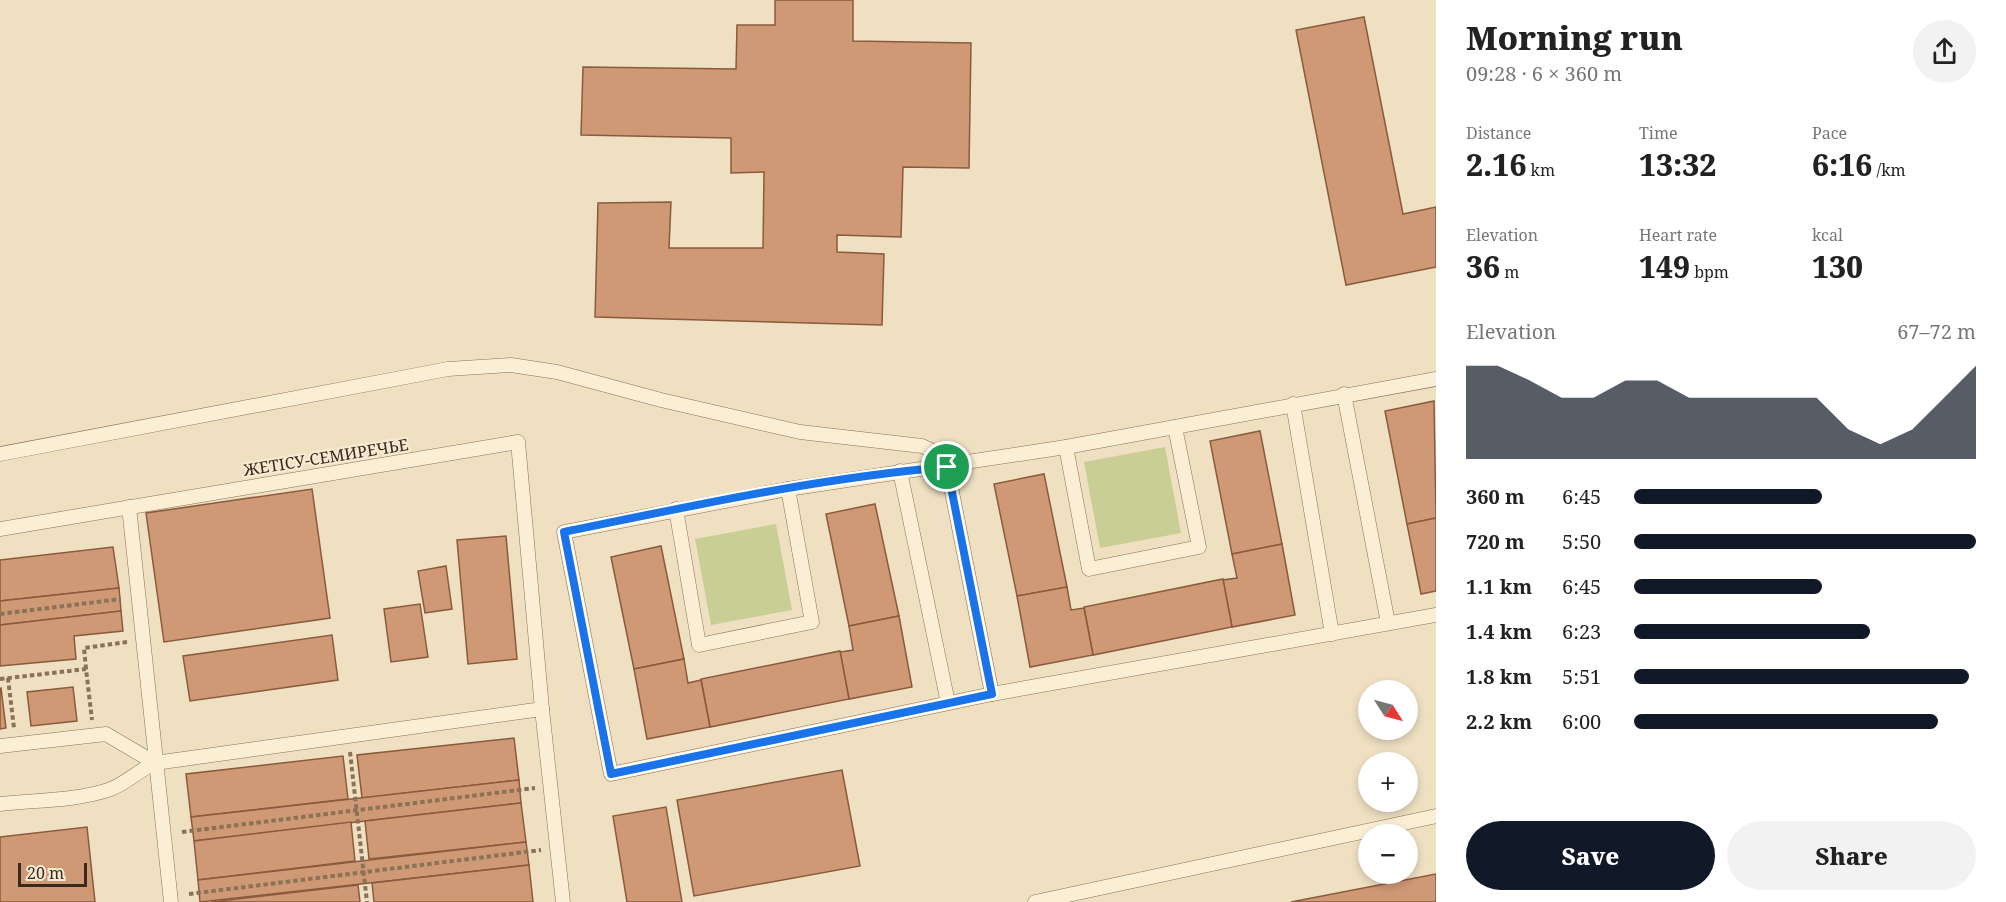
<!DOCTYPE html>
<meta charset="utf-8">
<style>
:root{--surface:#fff;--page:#f2f2f2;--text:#222;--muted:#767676;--accent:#111827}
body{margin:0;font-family:"Noto Serif",serif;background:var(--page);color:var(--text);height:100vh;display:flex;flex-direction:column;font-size:22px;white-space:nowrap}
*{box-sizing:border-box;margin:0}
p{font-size:20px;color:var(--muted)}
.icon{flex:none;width:33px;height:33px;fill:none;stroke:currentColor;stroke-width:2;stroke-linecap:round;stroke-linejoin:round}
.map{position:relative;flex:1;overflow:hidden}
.details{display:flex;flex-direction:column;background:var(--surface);width:570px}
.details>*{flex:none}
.needle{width:39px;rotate:126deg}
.tools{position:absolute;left:1358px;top:680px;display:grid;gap:12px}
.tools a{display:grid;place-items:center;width:60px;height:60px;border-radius:50%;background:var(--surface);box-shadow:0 3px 9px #0003;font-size:30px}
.scale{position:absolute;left:18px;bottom:15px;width:69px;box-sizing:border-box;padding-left:6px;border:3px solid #392a1d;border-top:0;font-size:16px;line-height:21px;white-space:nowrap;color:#392a1d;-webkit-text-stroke:4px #f6ebd2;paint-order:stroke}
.pin{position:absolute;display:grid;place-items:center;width:51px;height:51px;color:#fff;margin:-26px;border:3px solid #fff;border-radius:50%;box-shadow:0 2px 6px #0007}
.round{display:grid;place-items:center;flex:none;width:63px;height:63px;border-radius:32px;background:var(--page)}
.overview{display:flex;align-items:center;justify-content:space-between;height:102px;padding:0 30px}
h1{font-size:33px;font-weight:800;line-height:45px}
.metrics{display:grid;grid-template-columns:repeat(3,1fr);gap:9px;height:102px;padding:6px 30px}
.metrics div{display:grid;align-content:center}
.metrics b{font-size:30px;font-weight:800}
.metrics small{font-size:16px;font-weight:400}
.metrics p{font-size:16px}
.chart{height:168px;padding:12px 30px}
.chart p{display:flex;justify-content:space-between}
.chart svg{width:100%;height:108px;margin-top:6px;fill:var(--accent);opacity:.7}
.button{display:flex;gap:12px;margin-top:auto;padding:12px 30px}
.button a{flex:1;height:69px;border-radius:36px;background:var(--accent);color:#fff;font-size:24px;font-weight:800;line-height:69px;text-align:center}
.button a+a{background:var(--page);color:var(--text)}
ul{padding:0 30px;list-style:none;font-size:20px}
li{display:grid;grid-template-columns:96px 72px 1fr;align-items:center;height:45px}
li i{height:15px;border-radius:8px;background:var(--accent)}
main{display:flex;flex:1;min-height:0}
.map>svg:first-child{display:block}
</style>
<main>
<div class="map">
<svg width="1436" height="902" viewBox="0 0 1436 902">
<rect width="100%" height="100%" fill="#efe0c2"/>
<g fill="#c9ce95">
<polygon points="1165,447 1181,533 1100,548 1084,462"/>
<polygon points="776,524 792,610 711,625 695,539"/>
</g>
<g fill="#cf9976" stroke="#8a5a3d" stroke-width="1.5">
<polygon points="775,0 853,0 853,41 971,43 969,168 903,167 901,237 837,235 837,252 884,254 882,325 595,317 598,203 671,202 669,248 763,248 764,172 731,173 731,138 581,135 583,67 736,69 737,25 775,25"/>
<polygon points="1364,17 1403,214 1436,207 1436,267 1346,285 1296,30"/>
<polygon points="1434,401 1436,518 1407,524 1385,411"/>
<polygon points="1260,431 1282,544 1232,554 1210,441"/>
<polygon points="1044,474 1067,587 1017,596 994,484"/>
<polygon points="312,489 330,618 164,642 146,513"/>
<polygon points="875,504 899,616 849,626 826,514"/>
<polygon points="1436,518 1436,591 1421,594 1407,524"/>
<polygon points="506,536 517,659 468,664 457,540"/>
<polygon points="1282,544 1295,615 1232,627 1223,580 1237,578 1232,554"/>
<polygon points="661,546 684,659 634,669 611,557"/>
<polygon points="113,547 119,588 0,601 0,560"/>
<polygon points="446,566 452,609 425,613 418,571"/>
<polygon points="1223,579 1232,627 1093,655 1084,607"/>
<polygon points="1067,587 1071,610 1084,608 1093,655 1030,667 1017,596"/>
<polygon points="119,588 121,611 0,625 0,601"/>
<polygon points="420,604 428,657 391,662 384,609"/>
<polygon points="121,611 123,631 74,636 76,659 0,666 0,625"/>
<polygon points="899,616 912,687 849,699 840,652 853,650 849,626"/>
<polygon points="332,635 338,680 190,701 183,656"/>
<polygon points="840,651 849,699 710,727 701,679"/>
<polygon points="684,659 688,683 701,680 710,727 647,739 634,669"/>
<polygon points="73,687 77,721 31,726 27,692"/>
<polygon points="1,688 6,728 0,729 0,689"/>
<polygon points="514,738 519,780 362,798 357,755"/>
<polygon points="343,756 348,799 191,817 186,774"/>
<polygon points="842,770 860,866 694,896 677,800"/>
<polygon points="519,780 521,803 194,841 191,817"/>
<polygon points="521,803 526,842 369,859 365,821"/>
<polygon points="666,807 682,902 627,902 613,816"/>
<polygon points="351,822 355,861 198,880 194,841"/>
<polygon points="87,827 95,902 0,902 0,837"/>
<polygon points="526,842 529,865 200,902 198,880"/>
<polygon points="529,865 533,902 374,902 372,883"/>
<polygon points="1436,874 1436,902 1291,902"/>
<polygon points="358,885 360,902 211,902"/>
</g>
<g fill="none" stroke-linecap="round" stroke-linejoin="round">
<g stroke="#8a7158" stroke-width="15">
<g id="lane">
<polyline points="1436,379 1066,447 788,489 564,532 611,774 992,694 1436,615"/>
<polyline points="1344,394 1388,623"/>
<polyline points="1293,404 1332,634"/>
<polyline points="1066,447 1089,569 1199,547 1175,427"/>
<polyline points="0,454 448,369 511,365 557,372 661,400 800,432 922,446 935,452 947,467 992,694"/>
<polyline points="900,471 948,703"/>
<polyline points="129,507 171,902"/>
<polyline points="676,509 699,645 812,622 788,489"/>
<polyline points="0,529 518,442 542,709"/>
<polyline points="0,746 106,734 155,763 542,709 563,902"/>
<path d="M0,804c36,-4 77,-3 111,-15 17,-7 28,-19 44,-26"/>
<polyline points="1035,902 1436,816"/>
</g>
</g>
<g stroke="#8a7158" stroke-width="4" stroke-dasharray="4.5 3" stroke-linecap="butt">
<polyline points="0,614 121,599"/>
<polyline points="86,669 84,648 127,642"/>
<polyline points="8,678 14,728"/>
<polyline points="0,679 86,669 92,720"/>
<polyline points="350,752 367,902"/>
<polyline points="182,832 535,788"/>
<polyline points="189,894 541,850"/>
</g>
<use href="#lane" stroke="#faeed5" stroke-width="14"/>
</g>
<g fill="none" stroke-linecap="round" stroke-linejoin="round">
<g stroke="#fff" stroke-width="12">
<path id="route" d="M947,467l45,227 -381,80 -47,-242c127,-26 254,-54 383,-65z"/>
</g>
<use href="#route" stroke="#1a73e8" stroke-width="8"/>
</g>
<g text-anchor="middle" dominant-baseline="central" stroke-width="4.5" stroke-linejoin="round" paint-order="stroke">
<g font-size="16" fill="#392a1d" stroke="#f6ebd2">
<text transform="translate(326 457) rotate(-9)">ЖЕТІСУ-СЕМИРЕЧЬЕ</text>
</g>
</g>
</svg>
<div class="tools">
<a><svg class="needle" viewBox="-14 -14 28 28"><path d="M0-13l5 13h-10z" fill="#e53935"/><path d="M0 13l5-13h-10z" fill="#767676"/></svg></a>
<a>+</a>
<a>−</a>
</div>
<div class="scale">20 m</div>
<div class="pin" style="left:947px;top:467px;background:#1e9e55"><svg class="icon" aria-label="arrive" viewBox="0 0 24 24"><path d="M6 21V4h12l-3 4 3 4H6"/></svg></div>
</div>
<section class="details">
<div class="overview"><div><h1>Morning run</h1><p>09:28 · 6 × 360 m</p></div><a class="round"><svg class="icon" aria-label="share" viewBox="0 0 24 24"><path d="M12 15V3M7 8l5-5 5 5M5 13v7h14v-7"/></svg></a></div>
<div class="metrics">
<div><p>Distance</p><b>2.16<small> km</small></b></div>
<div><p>Time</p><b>13:32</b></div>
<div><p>Pace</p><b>6:16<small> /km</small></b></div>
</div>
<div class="metrics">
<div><p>Elevation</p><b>36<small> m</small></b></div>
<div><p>Heart rate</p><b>149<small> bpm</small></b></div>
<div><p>kcal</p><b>130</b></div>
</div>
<div class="chart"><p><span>Elevation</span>67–72 m</p>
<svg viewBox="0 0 160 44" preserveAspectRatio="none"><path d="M0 44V6L10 6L20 12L30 19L40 19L50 12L60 12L70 19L80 19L90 19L100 19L110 19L120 32L130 38L140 32L150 19L160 6V44z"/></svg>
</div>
<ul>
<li><b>360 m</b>6:45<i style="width:55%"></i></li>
<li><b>720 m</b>5:50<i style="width:100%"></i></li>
<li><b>1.1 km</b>6:45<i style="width:55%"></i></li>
<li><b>1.4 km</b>6:23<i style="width:69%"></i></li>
<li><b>1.8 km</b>5:51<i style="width:98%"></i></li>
<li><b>2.2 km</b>6:00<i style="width:89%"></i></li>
</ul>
<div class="button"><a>Save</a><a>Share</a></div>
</section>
</main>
